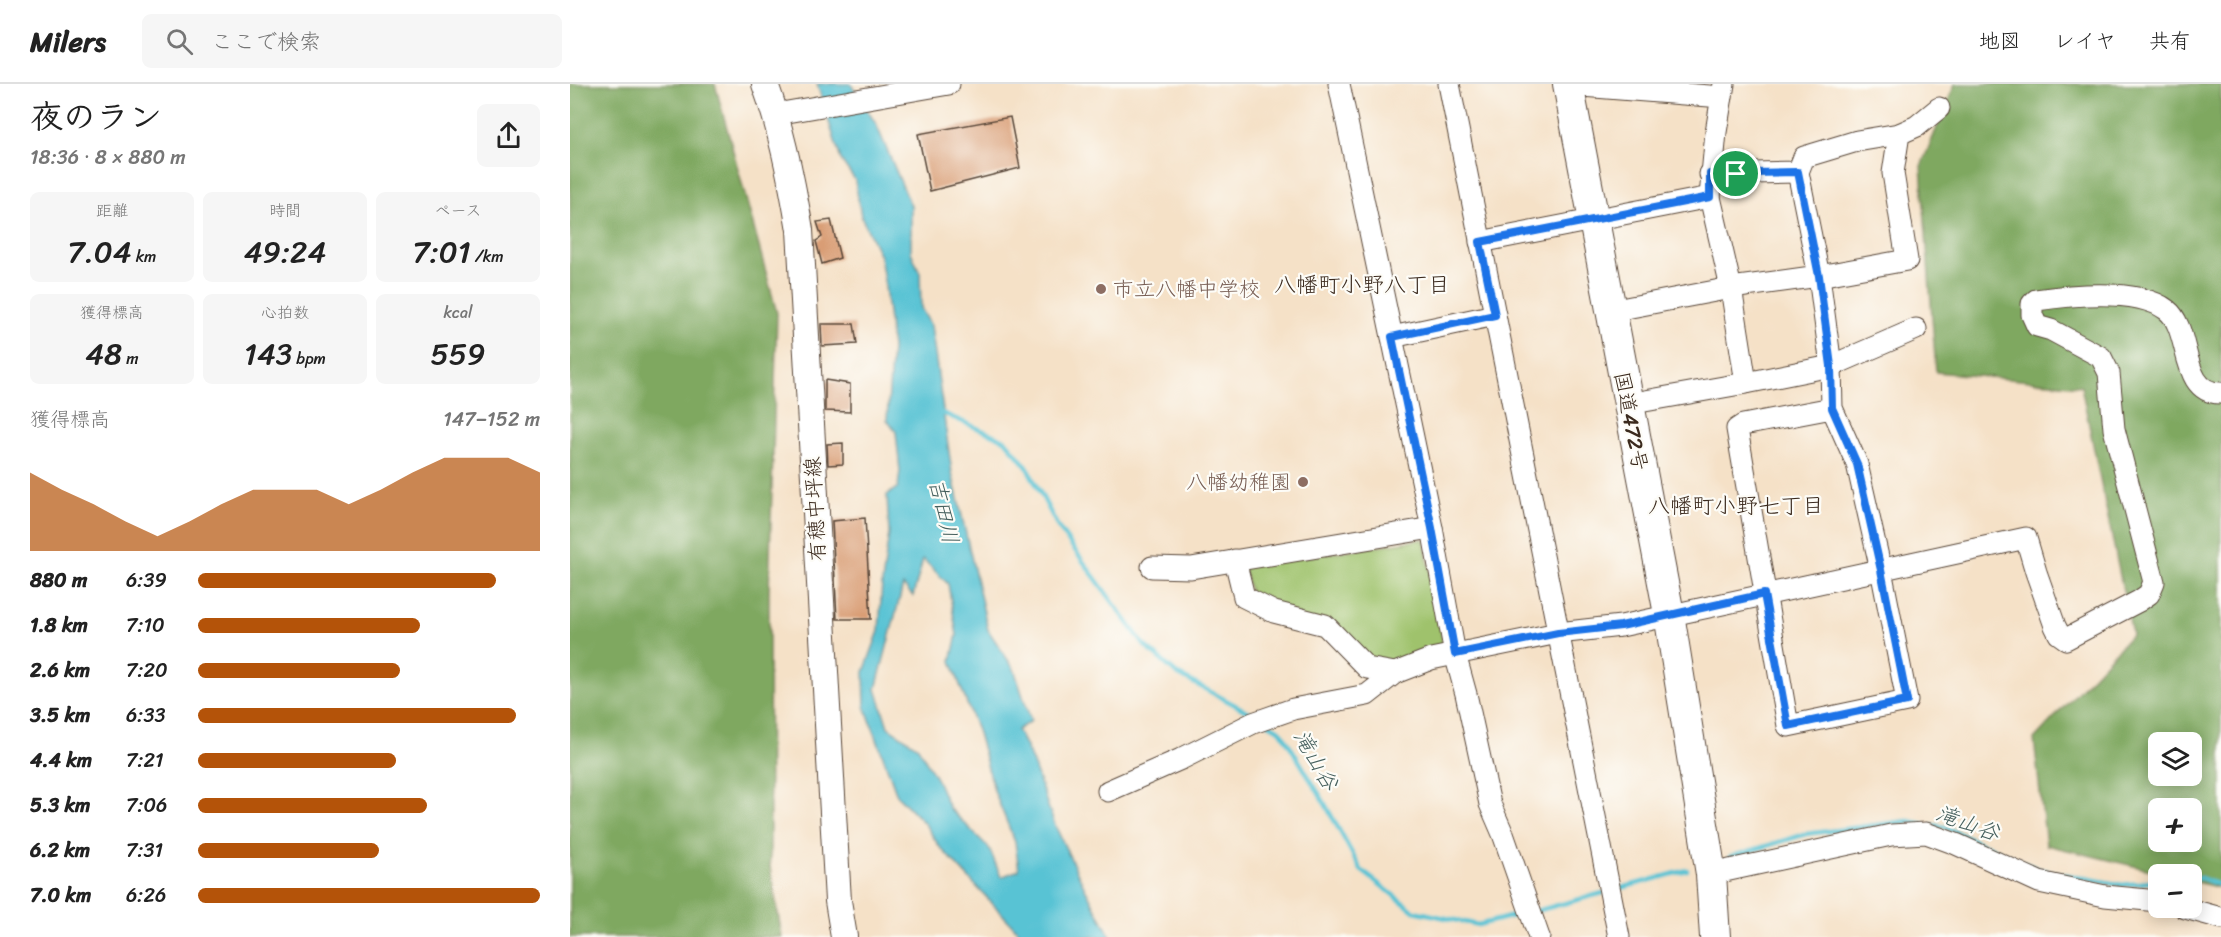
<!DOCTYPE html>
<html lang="ja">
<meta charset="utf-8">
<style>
:root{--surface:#fff;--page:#f6f6f6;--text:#222;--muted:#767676;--line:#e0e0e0;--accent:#b45309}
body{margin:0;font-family:Sriracha,"Klee One",sans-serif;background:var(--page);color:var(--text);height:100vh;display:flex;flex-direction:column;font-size:22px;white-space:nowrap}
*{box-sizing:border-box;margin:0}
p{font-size:20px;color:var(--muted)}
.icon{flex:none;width:33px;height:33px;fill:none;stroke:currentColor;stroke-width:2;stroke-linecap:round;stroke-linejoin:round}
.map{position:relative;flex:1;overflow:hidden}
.details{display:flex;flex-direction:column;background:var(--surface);width:570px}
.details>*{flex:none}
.fabs{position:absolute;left:1578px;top:648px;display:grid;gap:12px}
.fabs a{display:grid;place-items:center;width:54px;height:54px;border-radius:9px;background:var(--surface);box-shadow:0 3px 15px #0003;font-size:30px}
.pin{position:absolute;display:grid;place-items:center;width:51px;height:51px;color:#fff;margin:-26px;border:3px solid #fff;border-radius:50%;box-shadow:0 2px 6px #0007}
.round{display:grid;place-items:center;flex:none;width:63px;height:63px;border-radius:9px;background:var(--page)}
.overview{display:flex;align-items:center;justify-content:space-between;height:102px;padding:0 30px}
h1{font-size:33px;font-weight:600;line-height:45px}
.stats{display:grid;grid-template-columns:repeat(3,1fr);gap:9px;height:102px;padding:6px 30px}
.stats div{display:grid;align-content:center;border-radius:9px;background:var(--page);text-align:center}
.stats b{font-size:30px;font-weight:600}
.stats small{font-size:16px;font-weight:400}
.stats p{font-size:16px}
.chart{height:168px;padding:12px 30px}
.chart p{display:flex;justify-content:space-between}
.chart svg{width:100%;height:108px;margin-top:6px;fill:var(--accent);opacity:.7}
ul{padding:0 30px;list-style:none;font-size:20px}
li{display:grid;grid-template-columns:96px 72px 1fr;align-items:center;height:45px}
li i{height:15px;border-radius:8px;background:var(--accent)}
header{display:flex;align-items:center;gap:36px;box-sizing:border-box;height:84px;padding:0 30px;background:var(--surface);border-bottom:2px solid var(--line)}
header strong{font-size:28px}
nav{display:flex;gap:33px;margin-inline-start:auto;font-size:21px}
.search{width:420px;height:54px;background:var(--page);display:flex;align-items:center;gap:15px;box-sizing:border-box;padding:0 21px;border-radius:9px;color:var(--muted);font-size:22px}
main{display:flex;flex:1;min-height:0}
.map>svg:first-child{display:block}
</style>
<header>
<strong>Milers</strong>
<div class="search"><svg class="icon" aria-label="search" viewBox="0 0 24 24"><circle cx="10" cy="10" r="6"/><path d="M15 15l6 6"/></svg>ここで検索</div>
<nav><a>地図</a><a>レイヤ</a><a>共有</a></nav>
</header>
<main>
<section class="details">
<div class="overview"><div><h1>夜のラン</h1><p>18:36 · 8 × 880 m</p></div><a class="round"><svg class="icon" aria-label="share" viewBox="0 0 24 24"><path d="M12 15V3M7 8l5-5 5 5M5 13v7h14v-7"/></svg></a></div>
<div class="stats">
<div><p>距離</p><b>7.04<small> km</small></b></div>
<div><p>時間</p><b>49:24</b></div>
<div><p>ペース</p><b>7:01<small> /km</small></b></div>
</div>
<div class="stats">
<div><p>獲得標高</p><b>48<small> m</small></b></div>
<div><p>心拍数</p><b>143<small> bpm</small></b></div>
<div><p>kcal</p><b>559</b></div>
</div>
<div class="chart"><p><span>獲得標高</span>147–152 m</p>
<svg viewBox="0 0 160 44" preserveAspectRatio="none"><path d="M0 44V12L10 19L20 25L30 32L40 38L50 32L60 25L70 19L80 19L90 19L100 25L110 19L120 12L130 6L140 6L150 6L160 12V44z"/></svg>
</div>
<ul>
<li><b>880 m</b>6:39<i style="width:87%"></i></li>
<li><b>1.8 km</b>7:10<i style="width:65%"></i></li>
<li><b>2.6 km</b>7:20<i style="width:59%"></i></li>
<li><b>3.5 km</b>6:33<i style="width:93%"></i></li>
<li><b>4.4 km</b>7:21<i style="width:58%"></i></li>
<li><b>5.3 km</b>7:06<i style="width:67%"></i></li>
<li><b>6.2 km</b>7:31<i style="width:53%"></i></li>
<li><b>7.0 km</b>6:26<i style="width:100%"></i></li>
</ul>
</section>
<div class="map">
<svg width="1651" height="853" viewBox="0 0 1651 853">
<rect width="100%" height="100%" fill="#fdfcf7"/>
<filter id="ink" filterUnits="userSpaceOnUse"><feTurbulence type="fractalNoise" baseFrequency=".0167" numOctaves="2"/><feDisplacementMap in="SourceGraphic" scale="12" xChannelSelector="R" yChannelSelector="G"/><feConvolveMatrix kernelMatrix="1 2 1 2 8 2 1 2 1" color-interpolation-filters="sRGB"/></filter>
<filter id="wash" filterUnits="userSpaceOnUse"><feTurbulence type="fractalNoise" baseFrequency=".008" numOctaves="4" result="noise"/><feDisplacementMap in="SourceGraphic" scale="24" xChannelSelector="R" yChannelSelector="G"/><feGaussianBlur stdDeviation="1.35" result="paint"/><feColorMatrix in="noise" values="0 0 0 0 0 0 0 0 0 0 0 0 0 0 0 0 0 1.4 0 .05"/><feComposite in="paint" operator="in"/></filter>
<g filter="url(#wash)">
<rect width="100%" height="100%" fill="#f5e1c7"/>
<polygon fill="#9fc26c" stroke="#6d7645" stroke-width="1.5" points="854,455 874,565 828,579 805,577 711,522 680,508 673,482"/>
<g fill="#7fa860" stroke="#5d693f" stroke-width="1.5" fill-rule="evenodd">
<polygon points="0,0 145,0 207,229 199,509 200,783 212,853 0,853"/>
<path d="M1385,0h266v804l-29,-7v-7h-25l-121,-29 -12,-106 98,-105 -51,-248 -145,-14 -15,-206zM1588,658h34v34h-34zM1588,724h34v34h-34z"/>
</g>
<path fill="#59c3d4" stroke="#4a7679" stroke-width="1.5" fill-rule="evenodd" d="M247,0h34l25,40 35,82v46l9,21 1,35 10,18 21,147 36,157 26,39 17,52 -14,9c18,30 25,63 38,95 17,38 36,76 56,112h-91l-3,-7 -78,-84 -14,-22 -28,-29 -32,-89 -1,-34 15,-41 3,-48 7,-50 -2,-38 11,-8 2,-16 -4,-39 -9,-12 5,-72 -7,-62 -5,-30 -19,-40 -6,-36 -14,-20zM353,475l25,25 9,51 -6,26 27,72 17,60 20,49 4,28 -18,7 -12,-29 -40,-40 -12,-28 -19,-33 -30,-20 -12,-38 27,-104 10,11z"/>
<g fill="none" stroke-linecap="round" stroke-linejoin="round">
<g stroke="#59c3d4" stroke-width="4.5">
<polyline points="370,328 435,356 457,383 488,443 574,561 607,590 684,631"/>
<polyline points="699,640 711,647 754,718 791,786 844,827 908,841 955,829"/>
<polyline points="1362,741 1375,743 1470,786 1552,801 1588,797"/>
<polyline points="1160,773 1236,750 1338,737 1354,740"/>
<polyline points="1622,795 1631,794 1651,802"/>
<polyline points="1044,806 1117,786"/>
<polyline points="966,827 1033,809"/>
</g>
</g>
<g id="blocks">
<g fill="#d99d75">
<polygon points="440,33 450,84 360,107 348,50"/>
<polygon points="261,136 270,174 252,180 246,157 252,153 247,138"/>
<polygon points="251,240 284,240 287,260 252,262"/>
<polygon points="255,296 280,300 280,328 255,327"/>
<polygon points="273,359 273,380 258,381 257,360"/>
<polygon points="295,434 301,535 267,535 262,437"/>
</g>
</g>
</g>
<g filter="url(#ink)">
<use href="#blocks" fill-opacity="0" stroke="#574537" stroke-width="1.5"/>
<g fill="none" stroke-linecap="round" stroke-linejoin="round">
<g stroke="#574537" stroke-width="23">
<g id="minor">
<polyline points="769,0 862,444 885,570 896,610 920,720 933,750 969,853"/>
<polyline points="879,0 1049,853"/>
<polyline points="1154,0 1146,48 1140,113 1161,204 1176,299"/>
<polyline points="999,1 1152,13"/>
<polyline points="206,30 379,0"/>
<polyline points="1228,88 1249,192 1261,282 1262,324 1287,380 1311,486 1337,617 1218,642 1167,345 1173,341 1262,324"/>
<polyline points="1140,90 1228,88 1234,73 1287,57 1329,50"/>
<polyline points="910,158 1140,113"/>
<polyline points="1040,227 1161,204 1249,192 1337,176 1323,89 1329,50 1347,42 1369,24"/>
<polyline points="822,253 925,231"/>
<polyline points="1058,320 1176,299 1261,282 1346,245"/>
<polyline points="665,476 674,513 704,528 755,541 797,584 825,589"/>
<polyline points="582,483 621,484 862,444"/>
<path d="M538,707l73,-32 72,-36 40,-14 74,-14 28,-22 36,-14 127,-26 63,-7 405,-88 10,34 19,54 4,8 7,5 73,-38 10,-7 5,-12 -40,-153 -5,-56 -8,-16 -50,-27 -14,-4 -5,-11v-11l4,-4c35,-5 102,-12 131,10 25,19 12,84 54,83"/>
<polyline points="1141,790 1321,751 1356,749 1386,760 1469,798 1535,812 1588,817"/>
<polyline points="1615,824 1651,834"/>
</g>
</g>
<g stroke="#574537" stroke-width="28">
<path id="major" d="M195,0c17,47 27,97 35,146l38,671 6,36"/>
</g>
<g stroke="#574537" stroke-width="32">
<polyline id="highway" points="998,0 1099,530 1141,790 1145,853"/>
</g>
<use href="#minor" stroke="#fff" stroke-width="21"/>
<use href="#major" stroke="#fff" stroke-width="26"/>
<use href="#highway" stroke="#fff" stroke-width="30"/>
</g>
</g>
<g fill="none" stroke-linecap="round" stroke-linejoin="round" filter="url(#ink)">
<g stroke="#fff" stroke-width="12">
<polygon id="route" points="1228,88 1249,192 1261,282 1262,324 1287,380 1311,486 1337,617 1218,642 1194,510 1051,542 988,549 885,570 862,444 822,253 925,231 910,158 1140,113 1140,90"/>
</g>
<use href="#route" stroke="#1a73e8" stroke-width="8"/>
</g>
<g fill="#8d6e63" stroke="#fdfcf7" stroke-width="2">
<circle cx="531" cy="205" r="6"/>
<circle cx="733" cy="398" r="6"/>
</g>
<g text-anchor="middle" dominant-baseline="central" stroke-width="4.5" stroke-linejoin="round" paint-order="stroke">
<g font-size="21" fill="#785e54" stroke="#fdfcf7" text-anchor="start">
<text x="543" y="205">市立八幡中学校</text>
<text x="721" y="398" text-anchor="end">八幡幼稚園</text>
</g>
<g font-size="21" fill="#3b2a1e" stroke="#fdfcf7">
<text transform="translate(1061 337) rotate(79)">国道472号</text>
<text transform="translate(245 425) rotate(-93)">有穂中坪線</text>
</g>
<g font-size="22" fill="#3b2a1e" stroke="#fdfcf7">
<text x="792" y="200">八幡町小野八丁目</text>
<text x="1166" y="421">八幡町小野七丁目</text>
</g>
<g font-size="22" font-style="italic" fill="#46605e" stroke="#fdfcf7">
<text transform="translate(374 427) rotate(77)">吉田川</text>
<text transform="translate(746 676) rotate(60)">滝山谷</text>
<text transform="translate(1398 739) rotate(20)">滝山谷</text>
</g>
</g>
</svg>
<div class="fabs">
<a><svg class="icon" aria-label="layers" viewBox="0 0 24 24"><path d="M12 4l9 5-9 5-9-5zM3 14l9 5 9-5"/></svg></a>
<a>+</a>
<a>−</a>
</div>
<div class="pin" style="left:1166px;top:90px;background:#1e9e55"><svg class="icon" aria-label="arrive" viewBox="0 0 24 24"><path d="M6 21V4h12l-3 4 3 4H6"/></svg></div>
</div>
</main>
